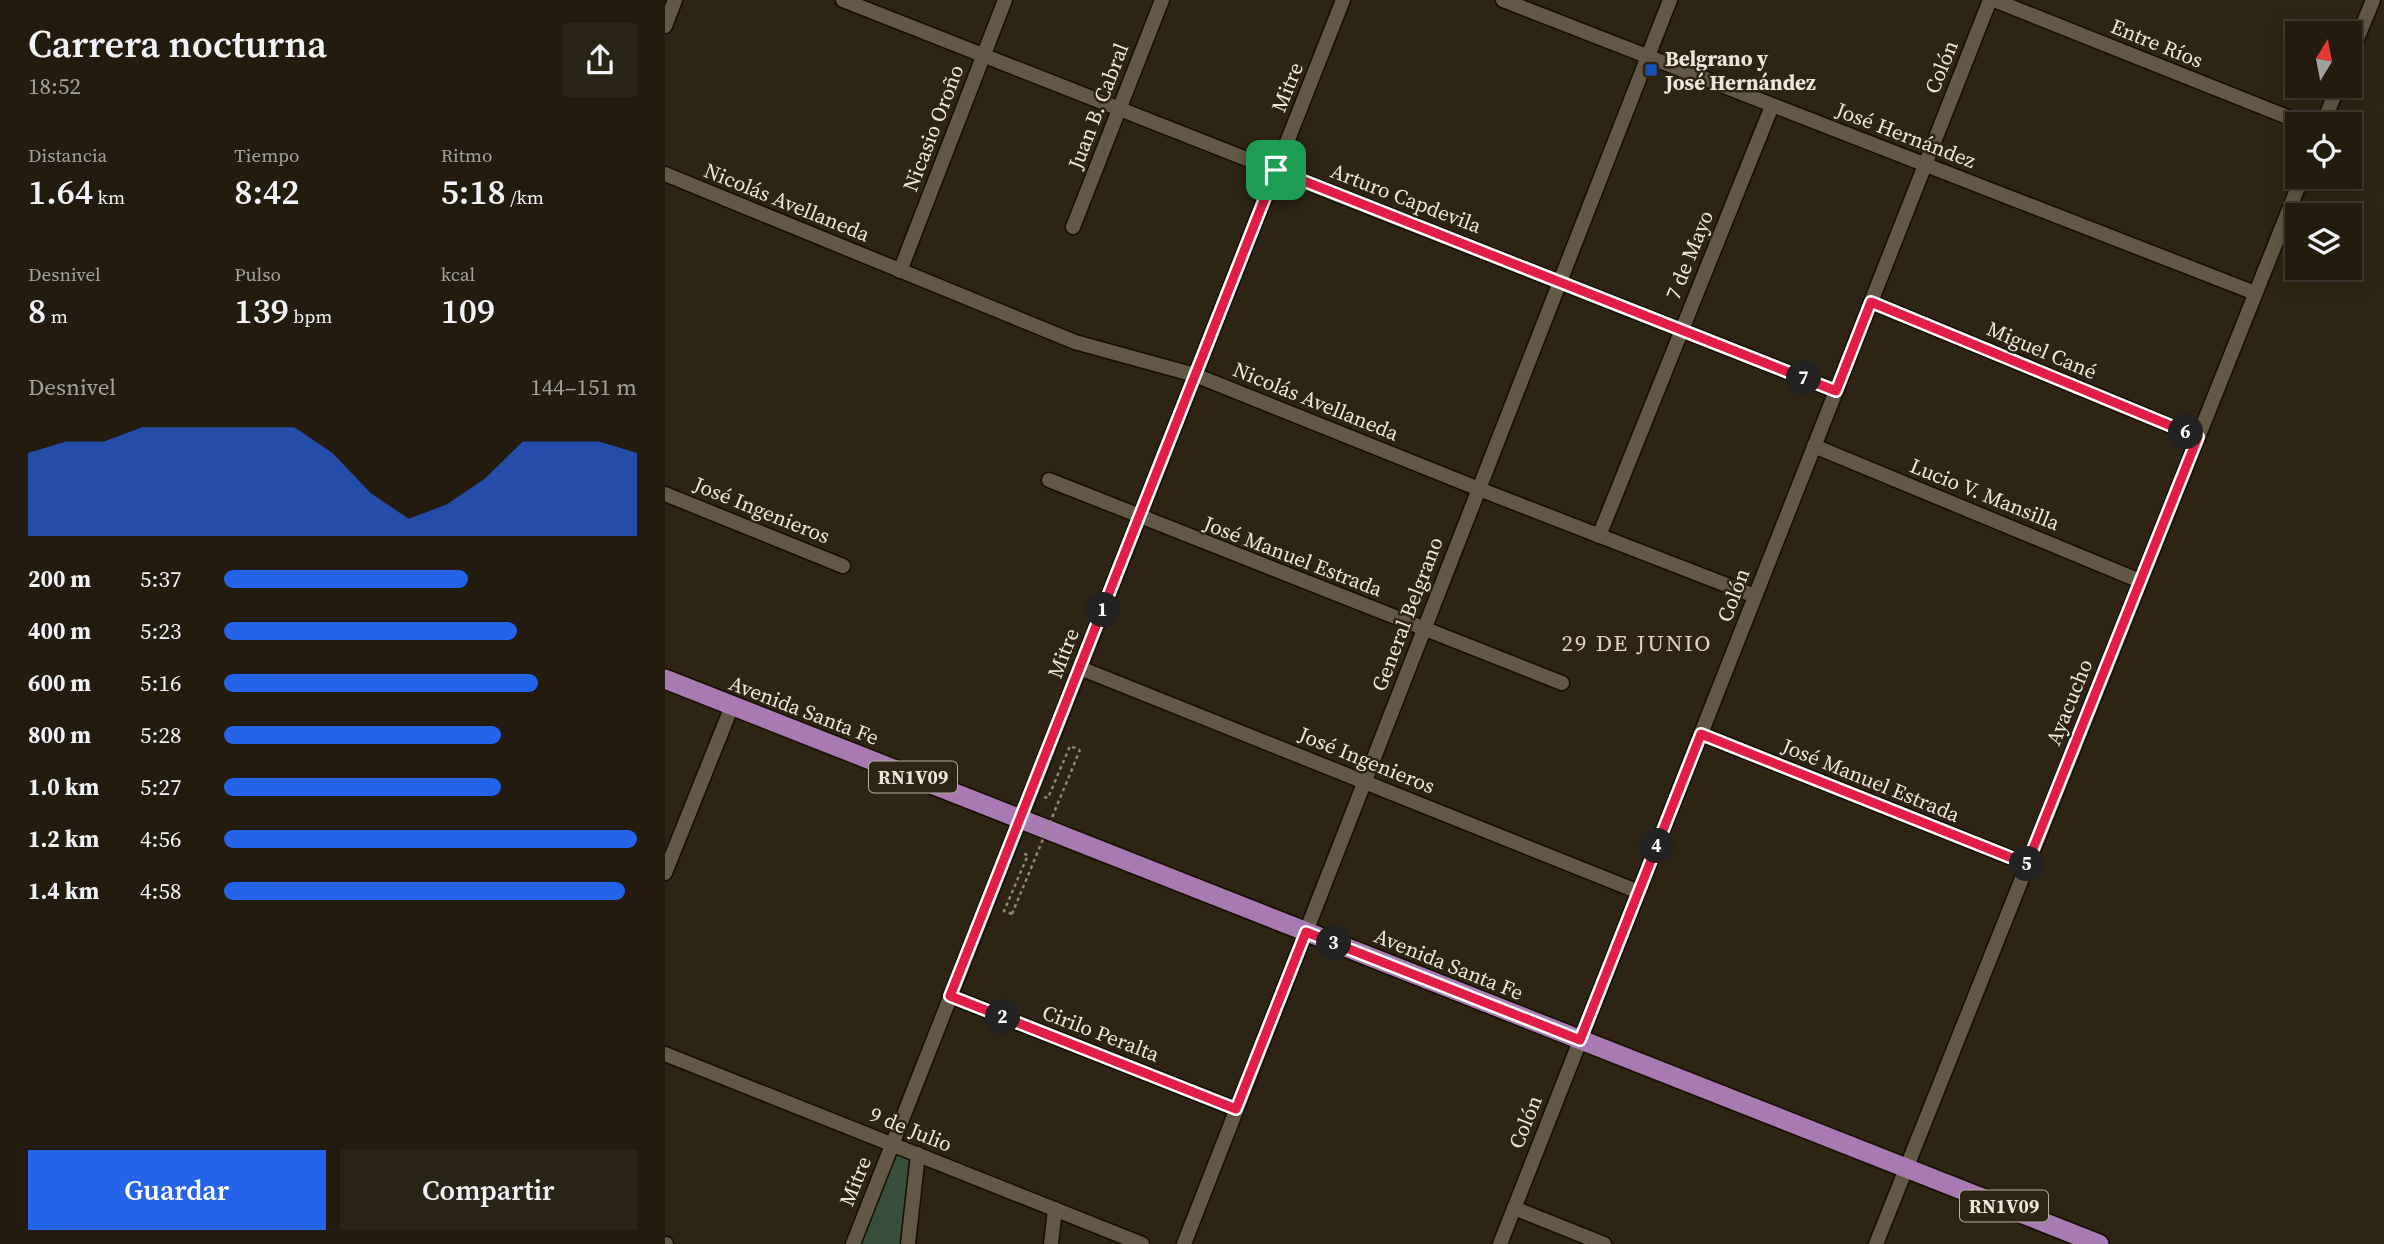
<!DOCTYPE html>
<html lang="es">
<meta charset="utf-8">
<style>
:root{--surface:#221b0e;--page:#2a2417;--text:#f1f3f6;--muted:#a2a19e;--line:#3f392e;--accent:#2563eb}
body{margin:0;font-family:"Source Serif 4",serif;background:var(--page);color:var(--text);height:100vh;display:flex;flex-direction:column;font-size:26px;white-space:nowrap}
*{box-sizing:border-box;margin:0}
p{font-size:23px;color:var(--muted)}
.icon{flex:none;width:38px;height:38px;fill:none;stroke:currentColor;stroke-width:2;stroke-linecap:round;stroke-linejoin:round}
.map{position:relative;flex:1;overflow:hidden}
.panel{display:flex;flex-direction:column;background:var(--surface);width:665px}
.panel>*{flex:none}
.needle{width:46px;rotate:10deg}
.fabs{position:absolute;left:1620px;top:21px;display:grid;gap:14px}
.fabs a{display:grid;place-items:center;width:77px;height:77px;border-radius:0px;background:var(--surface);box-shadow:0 4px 18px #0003,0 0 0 2px var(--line);font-size:35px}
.pin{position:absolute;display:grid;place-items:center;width:60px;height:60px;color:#fff;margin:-30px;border-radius:14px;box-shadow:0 4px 10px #0006}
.km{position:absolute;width:35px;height:35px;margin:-18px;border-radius:50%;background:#222;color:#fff;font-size:19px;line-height:35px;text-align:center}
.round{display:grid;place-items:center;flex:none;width:74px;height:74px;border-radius:0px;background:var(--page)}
.overview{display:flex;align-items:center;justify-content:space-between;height:119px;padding:0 28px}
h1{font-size:38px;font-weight:600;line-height:52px}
.figures{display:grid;grid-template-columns:repeat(3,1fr);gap:10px;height:119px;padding:7px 28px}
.figures div{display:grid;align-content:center}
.figures b{font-size:35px;font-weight:600}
.figures small{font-size:19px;font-weight:400}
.figures p{font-size:19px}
.chart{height:196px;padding:14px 28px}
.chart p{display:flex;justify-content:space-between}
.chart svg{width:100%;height:126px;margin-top:7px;fill:var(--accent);opacity:.7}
.button{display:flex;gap:14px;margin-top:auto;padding:14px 28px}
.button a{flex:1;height:80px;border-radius:0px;background:var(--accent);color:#fff;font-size:28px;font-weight:600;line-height:80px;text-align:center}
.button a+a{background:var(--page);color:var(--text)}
ul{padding:0 28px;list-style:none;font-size:23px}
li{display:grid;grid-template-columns:112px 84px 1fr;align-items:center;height:52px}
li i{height:18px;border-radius:9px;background:var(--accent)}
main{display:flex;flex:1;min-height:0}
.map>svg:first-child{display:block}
</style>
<main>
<section class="panel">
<div class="overview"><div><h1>Carrera nocturna</h1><p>18:52</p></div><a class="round"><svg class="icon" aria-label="share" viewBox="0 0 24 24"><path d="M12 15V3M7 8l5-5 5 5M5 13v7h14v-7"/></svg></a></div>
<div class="figures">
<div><p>Distancia</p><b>1.64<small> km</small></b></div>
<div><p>Tiempo</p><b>8:42</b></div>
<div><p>Ritmo</p><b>5:18<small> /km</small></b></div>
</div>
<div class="figures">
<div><p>Desnivel</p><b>8<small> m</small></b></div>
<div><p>Pulso</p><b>139<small> bpm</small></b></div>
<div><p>kcal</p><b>109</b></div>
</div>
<div class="chart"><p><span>Desnivel</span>144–151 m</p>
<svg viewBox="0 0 160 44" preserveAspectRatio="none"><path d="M0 44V15L10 11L20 11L30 6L40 6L50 6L60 6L70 6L80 15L90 29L100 38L110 33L120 24L130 11L140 11L150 11L160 15V44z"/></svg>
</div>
<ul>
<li><b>200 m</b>5:37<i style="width:59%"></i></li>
<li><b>400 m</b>5:23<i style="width:71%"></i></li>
<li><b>600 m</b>5:16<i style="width:76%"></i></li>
<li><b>800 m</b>5:28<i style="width:67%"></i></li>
<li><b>1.0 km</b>5:27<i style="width:67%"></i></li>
<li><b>1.2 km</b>4:56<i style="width:100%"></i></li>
<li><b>1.4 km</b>4:58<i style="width:97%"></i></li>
</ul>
<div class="button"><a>Guardar</a><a>Compartir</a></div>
</section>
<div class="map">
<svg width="1719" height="1244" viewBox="0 0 1719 1244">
<rect width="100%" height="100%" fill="#2e2413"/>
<polygon fill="#374e3a" points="227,1144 253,1154 243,1244 188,1244"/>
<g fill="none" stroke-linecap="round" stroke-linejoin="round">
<g stroke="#160d01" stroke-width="17">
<g id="minor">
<polyline points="178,0 1171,391"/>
<polyline points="838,0 1590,293"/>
<polyline points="1329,0 1640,124"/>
<polyline points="0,26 10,0"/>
<polyline points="1685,56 1708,0"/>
<polyline points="1658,124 1673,86"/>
<polyline points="0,174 410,342 530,375 814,489 1090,596"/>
<polyline points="408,227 497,0"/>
<polyline points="235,271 340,0"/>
<polyline points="1206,302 1533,437"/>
<polyline points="1149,446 1475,581"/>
<polyline points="384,480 897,683"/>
<polyline points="0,494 178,566"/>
<polyline points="934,536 1107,106"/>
<polyline points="415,668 974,892"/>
<polyline points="1036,734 1362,864"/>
<polyline points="0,873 67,706"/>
<polyline points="285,996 571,1109"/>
<polyline points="0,1054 477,1244"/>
<polyline points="849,1208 939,1244"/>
<polyline points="0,1244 1,1244"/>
<polyline points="188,1244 678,0"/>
<polyline points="243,1244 253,1154"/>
<polyline points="386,1244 390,1209"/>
<polyline points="519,1244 1005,0"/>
<polyline points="835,1244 1325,0"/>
<polyline points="1211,1244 1637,177"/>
</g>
</g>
<g stroke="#160d01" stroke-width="22">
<polyline id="primary" points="0,679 1434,1244"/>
</g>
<g stroke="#908779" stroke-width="2.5" stroke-dasharray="3.5 3.5" stroke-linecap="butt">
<polyline points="379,797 383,798 405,746 415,750"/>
<polyline points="347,914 339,911 363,855 359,854"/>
</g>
<use href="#minor" stroke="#635845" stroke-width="14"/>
<use href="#primary" stroke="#a77bb2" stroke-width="19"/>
<polyline stroke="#908779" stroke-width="2.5" stroke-dasharray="3.5 3.5" stroke-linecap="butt" points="347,914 415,750"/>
</g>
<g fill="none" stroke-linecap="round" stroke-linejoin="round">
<g stroke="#fff" stroke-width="14">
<polygon id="route" points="611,170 1171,391 1206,302 1533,437 1362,864 1036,734 915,1040 641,932 571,1109 285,996"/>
</g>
<use href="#route" stroke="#e11d48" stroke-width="9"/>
</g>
<rect fill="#1a4fb4" stroke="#2e2413" stroke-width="2.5" x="979" y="63" width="14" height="14" rx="3.5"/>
<g text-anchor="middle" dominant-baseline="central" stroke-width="5" stroke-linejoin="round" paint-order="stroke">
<g fill="#2e2413" stroke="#b4ac9f" stroke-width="2">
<rect x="204" y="761.5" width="88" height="31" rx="5"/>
<rect x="1295" y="1190.5" width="88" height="31" rx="5"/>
</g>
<g font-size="19" font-weight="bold" fill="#ede6db">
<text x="248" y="777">RN1V09</text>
<text x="1339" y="1206">RN1V09</text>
</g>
<g font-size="21" fill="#ede6db" stroke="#2e2413">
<text transform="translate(1492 43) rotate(22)">Entre Ríos</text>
<text transform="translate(1276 67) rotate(-68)">Colón</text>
<text transform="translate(622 87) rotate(-68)">Mitre</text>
<text transform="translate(433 106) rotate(-69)">Juan B. Cabral</text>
<text transform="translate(268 128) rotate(-69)">Nicasio Oroño</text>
<text transform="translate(1241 135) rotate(21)">José Hernández</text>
<text transform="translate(741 198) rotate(21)">Arturo Capdevila</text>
<text transform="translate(122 202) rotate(22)">Nicolás Avellaneda</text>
<text transform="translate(1024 255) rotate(-68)">7 de Mayo</text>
<text transform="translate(1377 350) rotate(23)">Miguel Cané</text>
<text transform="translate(651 401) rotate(22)">Nicolás Avellaneda</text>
<text transform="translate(1320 494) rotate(22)">Lucio V. Mansilla</text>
<text transform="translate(97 510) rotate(22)">José Ingenieros</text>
<text transform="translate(628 556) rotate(21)">José Manuel Estrada</text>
<text transform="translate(1068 595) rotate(-69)">Colón</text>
<text transform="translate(742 614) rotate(-69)">General Belgrano</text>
<text transform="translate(398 653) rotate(-69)">Mitre</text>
<text transform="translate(1404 702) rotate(-68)">Ayacucho</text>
<text transform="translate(139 710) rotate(21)">Avenida Santa Fe</text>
<text transform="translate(702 760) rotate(22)">José Ingenieros</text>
<text transform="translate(1206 780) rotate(22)">José Manuel Estrada</text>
<text transform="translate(784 964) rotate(22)">Avenida Santa Fe</text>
<text transform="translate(436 1033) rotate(21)">Cirilo Peralta</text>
<text transform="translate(860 1122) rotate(-68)">Colón</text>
<text transform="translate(246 1129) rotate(22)">9 de Julio</text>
<text transform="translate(190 1181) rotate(-68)">Mitre</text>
</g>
<g font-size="21" font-weight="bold" fill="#ede6db" stroke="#2e2413" text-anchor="start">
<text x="1000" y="58">Belgrano y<tspan x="1000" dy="24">José Hernández</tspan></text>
</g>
<g font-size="23" letter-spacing="2" fill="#dfd2bc" stroke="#2e2413">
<text x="972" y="643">29 DE JUNIO</text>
</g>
</g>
</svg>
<div class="fabs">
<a><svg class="needle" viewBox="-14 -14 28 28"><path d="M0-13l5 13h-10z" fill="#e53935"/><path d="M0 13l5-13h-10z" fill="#a2a19e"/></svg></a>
<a><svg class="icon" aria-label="locate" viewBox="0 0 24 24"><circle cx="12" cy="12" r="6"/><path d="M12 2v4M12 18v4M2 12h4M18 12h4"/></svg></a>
<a><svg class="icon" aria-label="layers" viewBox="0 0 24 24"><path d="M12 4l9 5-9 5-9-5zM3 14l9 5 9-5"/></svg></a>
</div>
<div class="pin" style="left:611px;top:170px;background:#1e9e55"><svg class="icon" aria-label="arrive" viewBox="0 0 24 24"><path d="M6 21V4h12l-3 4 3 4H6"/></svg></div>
<b class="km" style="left:438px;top:610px">1</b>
<b class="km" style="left:338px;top:1017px">2</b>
<b class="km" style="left:669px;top:943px">3</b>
<b class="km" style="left:992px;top:846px">4</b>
<b class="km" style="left:1362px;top:864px">5</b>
<b class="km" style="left:1521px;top:432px">6</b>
<b class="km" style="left:1139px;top:378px">7</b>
</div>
</main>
